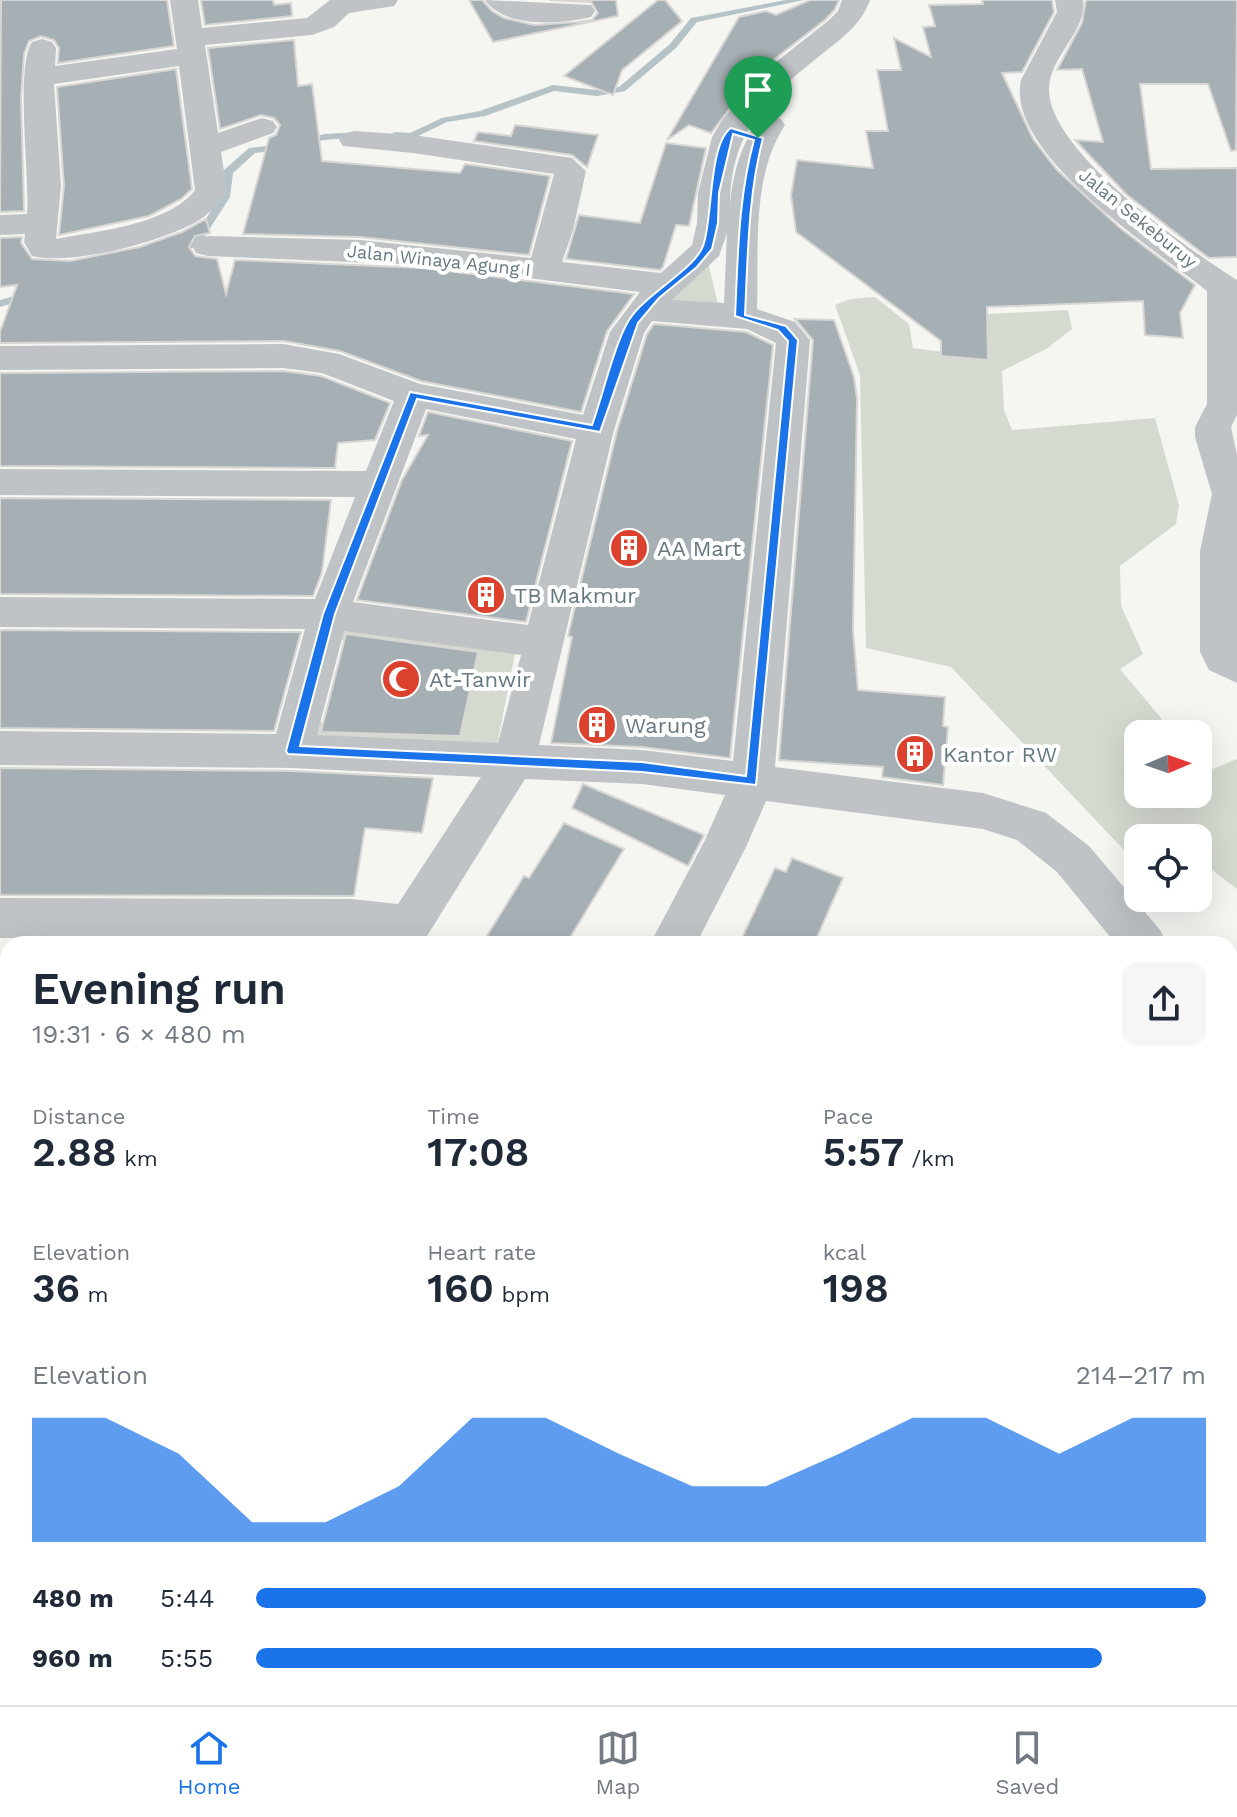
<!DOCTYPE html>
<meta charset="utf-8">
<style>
:root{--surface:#fff;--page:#f6f6f7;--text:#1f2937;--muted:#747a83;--line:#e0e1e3;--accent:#1a73e8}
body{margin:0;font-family:"Work Sans",sans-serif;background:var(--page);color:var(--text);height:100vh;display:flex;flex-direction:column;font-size:30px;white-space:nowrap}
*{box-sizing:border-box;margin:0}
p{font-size:26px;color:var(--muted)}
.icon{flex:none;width:44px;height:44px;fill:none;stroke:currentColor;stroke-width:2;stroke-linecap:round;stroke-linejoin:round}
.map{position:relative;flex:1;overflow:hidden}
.sheet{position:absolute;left:0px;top:936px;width:1238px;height:770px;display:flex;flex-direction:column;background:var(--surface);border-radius:24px 24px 0 0;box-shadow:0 8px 32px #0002}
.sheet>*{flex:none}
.needle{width:52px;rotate:88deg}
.fabs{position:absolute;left:1124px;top:720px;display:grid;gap:16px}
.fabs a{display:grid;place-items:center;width:88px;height:88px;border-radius:16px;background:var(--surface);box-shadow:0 8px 32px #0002;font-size:40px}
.pin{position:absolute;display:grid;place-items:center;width:68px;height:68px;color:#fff;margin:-82px -34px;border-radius:50% 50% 50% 0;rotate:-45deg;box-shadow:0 0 8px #0007}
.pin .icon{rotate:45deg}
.round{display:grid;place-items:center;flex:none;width:84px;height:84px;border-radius:16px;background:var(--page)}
.summary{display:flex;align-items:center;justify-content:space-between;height:136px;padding:0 32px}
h1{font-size:44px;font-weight:600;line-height:60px}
.metrics{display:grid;grid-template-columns:repeat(3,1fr);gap:12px;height:136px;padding:8px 32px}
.metrics div{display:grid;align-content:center}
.metrics b{font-size:40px;font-weight:600}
.metrics small{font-size:22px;font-weight:400}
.metrics p{font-size:22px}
.chart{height:224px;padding:16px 32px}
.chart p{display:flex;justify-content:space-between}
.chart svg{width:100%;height:144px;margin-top:8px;fill:var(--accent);opacity:.7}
ul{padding:0 32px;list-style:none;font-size:26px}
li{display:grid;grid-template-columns:128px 96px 1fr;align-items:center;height:60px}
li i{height:20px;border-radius:10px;background:var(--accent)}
.tab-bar{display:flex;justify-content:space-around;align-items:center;height:112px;border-top:2px solid var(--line);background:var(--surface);font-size:22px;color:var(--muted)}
.tab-bar a{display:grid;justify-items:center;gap:4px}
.tab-bar .on{color:var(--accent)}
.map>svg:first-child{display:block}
</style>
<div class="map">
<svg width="1237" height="1705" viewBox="0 0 1237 1705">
<rect width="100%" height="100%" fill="#f5f5f2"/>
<g fill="#d5dad1">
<polygon points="708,263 721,316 653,295"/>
<polygon points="875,297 909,324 913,348 965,355 970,315 1068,310 1072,329 1046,349 1002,371 1004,410 1012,430 1155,418 1179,505 1176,524 1120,566 1121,606 1143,654 1120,669 1161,718 1168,734 1138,734 1138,794 1198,794 1198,761 1208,771 1237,759 1237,889 1198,859 1198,838 1138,838 1138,865 951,667 866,648 860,375 835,305 850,299"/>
<polygon points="344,630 515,653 496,751 315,736 319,722 461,736 476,658 339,640"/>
</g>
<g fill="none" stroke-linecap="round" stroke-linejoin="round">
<g fill="#b5c3c6" fill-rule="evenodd">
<polygon points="786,0 804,0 697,22 676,48 625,91 597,96 554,91 485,116 447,122 414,138 395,138 390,135 395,132 410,133 442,118 480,111 553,85 597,90 619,87 670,44 691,18"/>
<polygon points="359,132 362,133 362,137 324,140 290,149 255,153 233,173 230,197 198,247 186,249 181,246 191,242 220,197 224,170 249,148 290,143 324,134"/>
<polygon points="29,292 33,293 33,297 0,307 0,300"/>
</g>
</g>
<g fill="#a6afb3" stroke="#d7d6d4" stroke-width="2">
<polygon points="1,0 167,0 174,46 58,63 59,48 54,40 41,36 29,41 24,54 21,97 24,211 0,212"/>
<polygon points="201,0 273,0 274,5 291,3 292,16 205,25"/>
<polygon points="469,0 482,0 492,11 504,18 534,25 579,22 592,20 598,13 591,2 549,0 616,0 618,16 493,42"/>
<polygon points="658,0 665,0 682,21 622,70 613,95 564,76"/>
<polygon points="810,0 839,0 835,9 826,19 759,71 711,133 689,125 667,140 739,17 766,11 776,15"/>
<polygon points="982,0 1052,0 1054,12 1022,72 1002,73 1033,139 1057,170 1120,228 1195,285 1180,313 1183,338 1145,335 1143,301 987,307 988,360 941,356 941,341 796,232 791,195 797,160 873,168 866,131 888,131 877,70 901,70 894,38 931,57 923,27 935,26 929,5 983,4"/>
<polygon points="1086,0 1237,0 1236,150 1231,151 1208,84 1140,84 1151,169 1237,168 1237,257 1209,258 1189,243 1126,194 1075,140 1103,142 1082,69 1057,70 1082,23"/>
<polygon points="294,40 298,86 312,84 322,161 460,173 465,164 550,176 529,255 360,237 243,234 269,138 276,135 280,125 274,118 261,115 220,129 208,48"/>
<polygon points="176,69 192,189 181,199 149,216 59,235 64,186 57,87"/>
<polygon points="515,125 598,135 587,167 572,155 474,141 478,132 511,136"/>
<polygon points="666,143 706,148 689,226 676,225 663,267 660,270 566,259 579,215 640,223"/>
<polygon points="206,219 210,233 195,236 189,247 195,256 217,259 226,294 235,260 423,268 634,294 607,331 581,412 421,381 340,351 284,341 0,343 0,332 17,285 0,287 0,238 22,237 21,243 32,259 70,261 140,247 182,232"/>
<polygon points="795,319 834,320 854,377 857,399 853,630 858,690 945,697 943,726 948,727 943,785 882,777 883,767 779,760 813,340"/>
<polygon points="654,324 746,332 773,345 730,758 642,747 551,743 572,637 568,636 617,431 647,334"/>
<polygon points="283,371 321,376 390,403 375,440 338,443 335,468 0,466 0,373"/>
<polygon points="428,412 572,441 526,622 357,600 402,480 428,435 419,436"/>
<polygon points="0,498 331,500 322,572 313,596 0,594"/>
<polygon points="0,630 301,632 274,731 0,728"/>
<polygon points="346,634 478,652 460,736 321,732"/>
<polygon points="0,768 292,771 433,778 422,833 365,828 354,896 0,895"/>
<polygon points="583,784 704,835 688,866 572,808"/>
<polygon points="564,823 624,849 566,944 482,944 524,876 529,878"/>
<polygon points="792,858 843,878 814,944 739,944 775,868 786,872"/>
</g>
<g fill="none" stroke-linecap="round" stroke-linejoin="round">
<g fill="#bfc3c6" fill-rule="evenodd">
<path d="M170,0h28l4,28 105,-10 23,-18h68l-4,6 -45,7 -15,14 -22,8 -107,10 13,88 44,-15 11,3 4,6 -4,6 -52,19 6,39c-9,13 -17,23 -31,31 -35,20 -125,44 -164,34l-8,-14 1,-8 -25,1v-20l27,-1c3,-37 -12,-148 5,-172l10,-3 10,3 4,6 -1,18 122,-17zM179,66l16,124c-27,35 -98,41 -139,49l5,-53 -7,-102z"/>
<path d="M485,0l106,5 4,6 -4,6c-30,7 -86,12 -106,-17z"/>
<path d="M842,0h28c-9,25 -28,38 -48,54 -54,43 -91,76 -92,150 3,-32 11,-59 29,-85l11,-3 11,3 4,6c-34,52 -26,124 -28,184l38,13 15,18 -35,427 208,26 63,20 43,33 71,84 7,14h-51l-59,-72 -40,-32 -34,-11 -217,-28 -20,46 -50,97h-46l55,-104 20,-45 -83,-11 -117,-5 -103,165h-48l1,-3 -24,-2 -351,-1v-40l351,1 47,5 83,-127 -189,-9 -292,-3v-34l276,3 29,-105 -305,-2v-30l315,2 40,-102 -355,-2v-26l366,2 28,-70 -72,-28 -39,-5 -283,2v-24l283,-2 56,10 81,30 163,31 27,-83 30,-40 -217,-27 -215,-9 -12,-3 -4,-7 4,-7 12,-3 152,4 171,18 23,-84 -141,-21 -70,-7 -4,-6 4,-6 11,-3 59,4 159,23 14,13 -13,59 -11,32 99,11 31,-28 5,-22 1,-30 14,-56 11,-18 39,-46 66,-52 10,-10zM727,233l-3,70 -52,-3 47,-44zM652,321l95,8 29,14 -43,418 -91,-11 -103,-5 75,-315 30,-97zM426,409l150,30 -48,186 -175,-23zM344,631l177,24 -23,88 -181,-8z"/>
<path d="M1055,0h28c5,30 -34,57 -34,89 -1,62 139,160 188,191v135l-6,12 6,28v228l-28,-13 -9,-18v-101l12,-57 -17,-57v-10l12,-23v-113c-50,-40 -203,-138 -186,-211l36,-68z"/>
<polygon points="1230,1018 1237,1021 1237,1068 1230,1065"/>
<rect x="0" y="1113" width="8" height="46"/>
<rect x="0" y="1356" width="8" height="54"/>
<polygon points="8,1493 8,1560 0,1563 0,1496"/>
<polygon points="240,1698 300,1698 297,1705 237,1705"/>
<polygon points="505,1698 565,1698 562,1705 502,1705"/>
</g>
</g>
<path fill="#1a73e8" stroke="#fff" stroke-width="2" fill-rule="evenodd" d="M731,128l32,10c-15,58 -15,117 -18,177l41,11 12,14 -42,445 -114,-13 -354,-18 -2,-3 37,-137 87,-222 182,33c10,-27 23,-83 37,-105 16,-26 65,-50 74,-74 10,-26 5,-102 28,-118zM733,134l21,6c-16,58 -16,117 -19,176l43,14 10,11 -42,435 -104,-14 -342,-16 35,-132 82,-215 183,33 38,-109 21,-25 38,-31 15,-18 6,-26 1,-30z"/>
<defs>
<g id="building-disc" transform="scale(2)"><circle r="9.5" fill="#db412c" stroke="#fff"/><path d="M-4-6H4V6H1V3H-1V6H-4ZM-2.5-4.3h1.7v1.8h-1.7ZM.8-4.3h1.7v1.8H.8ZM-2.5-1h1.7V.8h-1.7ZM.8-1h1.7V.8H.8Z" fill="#fff"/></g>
<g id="mosque-disc" transform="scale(2)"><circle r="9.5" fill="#db412c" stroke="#fff"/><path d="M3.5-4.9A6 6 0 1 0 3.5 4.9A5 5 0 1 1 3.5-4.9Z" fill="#fff"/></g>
</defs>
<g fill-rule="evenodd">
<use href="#building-disc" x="629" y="548"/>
<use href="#building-disc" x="486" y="595"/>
<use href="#mosque-disc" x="401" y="679"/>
<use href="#building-disc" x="597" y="725"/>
<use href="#building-disc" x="915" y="754"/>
</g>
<g text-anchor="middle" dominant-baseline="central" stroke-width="8" stroke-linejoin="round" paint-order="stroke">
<g font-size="18" fill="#667882" stroke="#fff">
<text transform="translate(1138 218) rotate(39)">Jalan Sekeburuy</text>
<text transform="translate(439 260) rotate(6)">Jalan Winaya Agung I</text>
</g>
<g font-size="22" fill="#667882" stroke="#fff" text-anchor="start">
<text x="657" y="548">AA Mart</text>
<text x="514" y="595">TB Makmur</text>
<text x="429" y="679">At-Tanwir</text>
<text x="625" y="725">Warung</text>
<text x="943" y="754">Kantor RW</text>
</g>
</g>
</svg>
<div class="fabs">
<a><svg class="needle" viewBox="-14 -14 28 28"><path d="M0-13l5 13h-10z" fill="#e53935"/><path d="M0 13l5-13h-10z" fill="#747a83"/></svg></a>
<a><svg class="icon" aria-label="locate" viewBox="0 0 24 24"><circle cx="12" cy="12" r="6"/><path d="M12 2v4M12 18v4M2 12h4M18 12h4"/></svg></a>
</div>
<div class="pin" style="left:758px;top:138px;background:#1e9e55"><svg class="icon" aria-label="arrive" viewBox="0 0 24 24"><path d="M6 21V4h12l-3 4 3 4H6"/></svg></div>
<section class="sheet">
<div class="summary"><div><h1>Evening run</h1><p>19:31 · 6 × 480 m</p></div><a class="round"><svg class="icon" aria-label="share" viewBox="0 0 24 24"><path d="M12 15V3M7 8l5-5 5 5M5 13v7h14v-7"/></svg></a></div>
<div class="metrics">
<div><p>Distance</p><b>2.88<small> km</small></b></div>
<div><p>Time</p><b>17:08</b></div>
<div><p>Pace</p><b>5:57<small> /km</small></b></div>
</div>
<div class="metrics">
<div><p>Elevation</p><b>36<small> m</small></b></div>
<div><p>Heart rate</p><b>160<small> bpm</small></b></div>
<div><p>kcal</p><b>198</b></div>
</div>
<div class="chart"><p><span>Elevation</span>214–217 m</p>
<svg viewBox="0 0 160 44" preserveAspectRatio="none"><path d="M0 44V6L10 6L20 17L30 38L40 38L50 27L60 6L70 6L80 17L90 27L100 27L110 17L120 6L130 6L140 17L150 6L160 6V44z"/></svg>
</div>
<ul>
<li><b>480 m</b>5:44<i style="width:100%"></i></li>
<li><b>960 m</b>5:55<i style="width:89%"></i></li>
</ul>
</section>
</div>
<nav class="tab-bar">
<a class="on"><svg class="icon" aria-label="home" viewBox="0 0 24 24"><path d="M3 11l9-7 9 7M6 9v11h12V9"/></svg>Home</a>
<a><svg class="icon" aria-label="map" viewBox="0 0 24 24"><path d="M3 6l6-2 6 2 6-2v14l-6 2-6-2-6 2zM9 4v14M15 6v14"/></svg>Map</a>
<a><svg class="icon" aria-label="saved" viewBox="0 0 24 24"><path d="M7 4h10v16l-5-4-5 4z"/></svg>Saved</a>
</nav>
